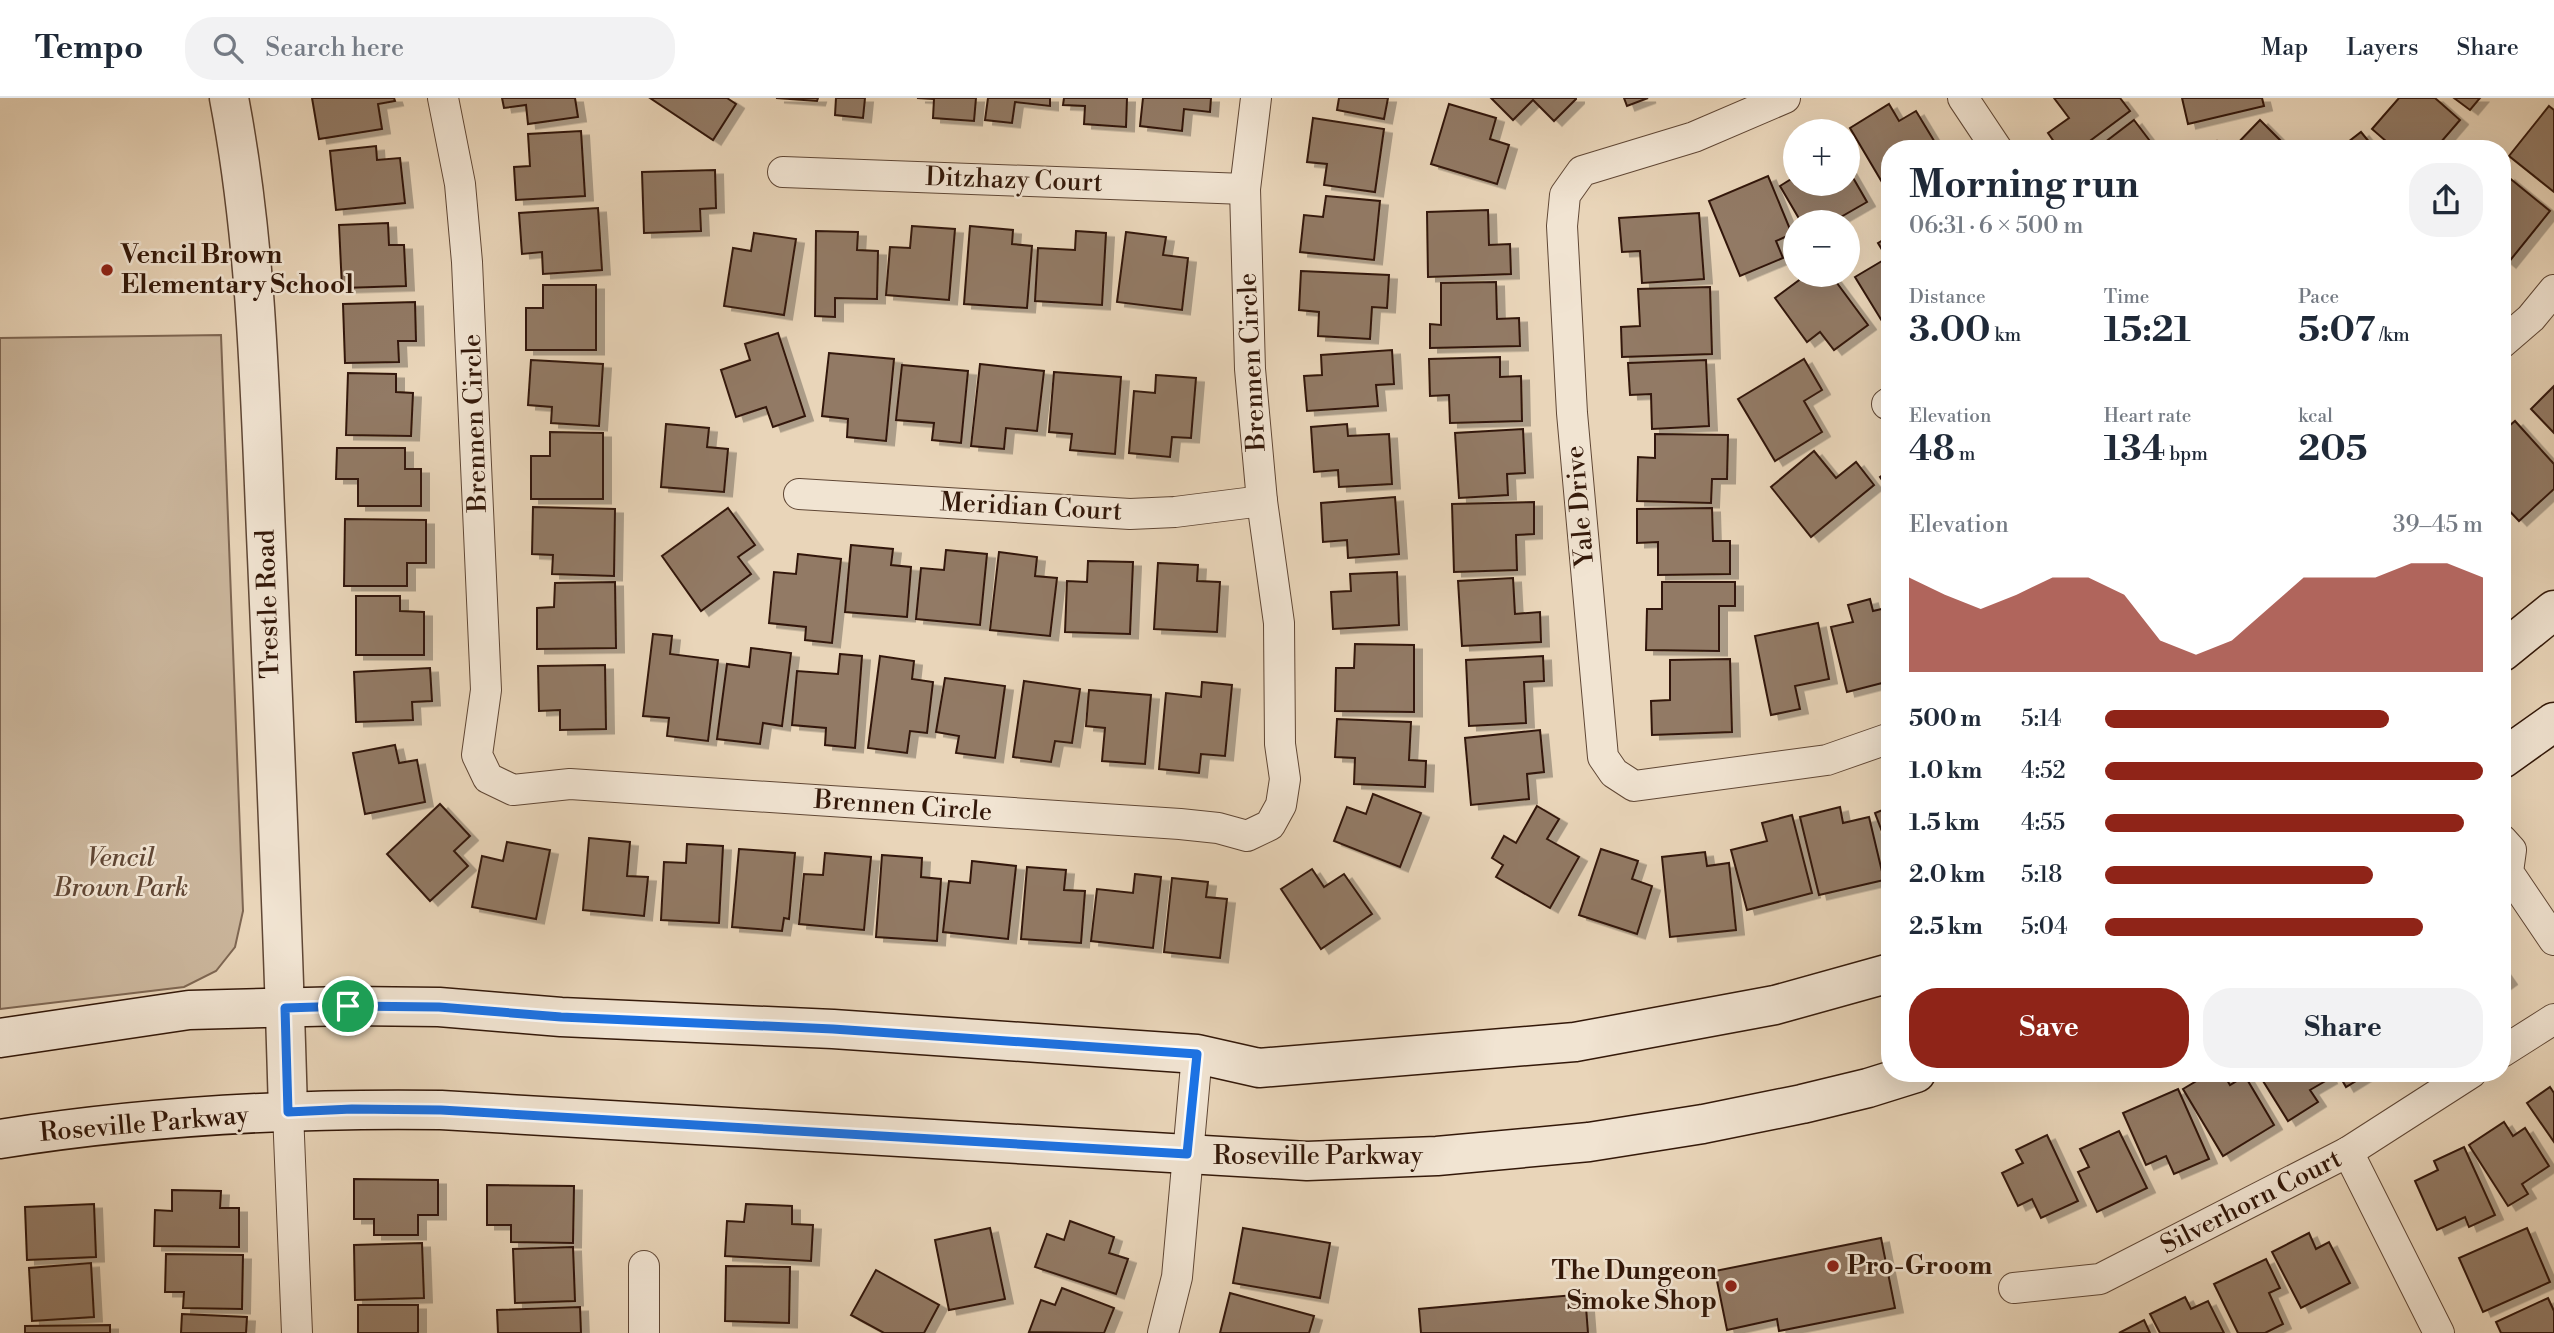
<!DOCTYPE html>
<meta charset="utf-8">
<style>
:root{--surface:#fff;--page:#f2f2f3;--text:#1f2937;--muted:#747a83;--line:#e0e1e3;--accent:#8f2418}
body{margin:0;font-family:"Libre Bodoni",serif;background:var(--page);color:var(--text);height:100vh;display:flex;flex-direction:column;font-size:26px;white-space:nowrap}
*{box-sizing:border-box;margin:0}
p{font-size:23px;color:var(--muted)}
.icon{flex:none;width:38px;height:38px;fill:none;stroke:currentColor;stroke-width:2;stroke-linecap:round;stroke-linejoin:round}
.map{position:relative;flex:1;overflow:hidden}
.panel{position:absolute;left:1881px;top:42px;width:630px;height:942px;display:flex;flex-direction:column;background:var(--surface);border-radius:28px;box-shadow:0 7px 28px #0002}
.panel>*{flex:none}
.buttons{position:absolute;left:1783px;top:21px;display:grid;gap:14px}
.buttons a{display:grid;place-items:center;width:77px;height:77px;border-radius:50%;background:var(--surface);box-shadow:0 7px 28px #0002;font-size:35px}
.pin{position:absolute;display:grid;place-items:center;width:60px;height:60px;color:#fff;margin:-30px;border:4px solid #fff;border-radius:50%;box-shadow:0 2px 7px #0007}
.round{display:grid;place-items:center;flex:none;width:74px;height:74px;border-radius:28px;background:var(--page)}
.overview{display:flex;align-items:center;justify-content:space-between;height:119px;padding:0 28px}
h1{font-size:38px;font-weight:700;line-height:52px}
.stats{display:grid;grid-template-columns:repeat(3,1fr);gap:10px;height:119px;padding:7px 28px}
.stats div{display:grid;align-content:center}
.stats b{font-size:35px;font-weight:700}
.stats small{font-size:19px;font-weight:400}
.stats p{font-size:19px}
.chart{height:196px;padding:14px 28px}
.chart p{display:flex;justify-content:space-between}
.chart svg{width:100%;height:126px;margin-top:7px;fill:var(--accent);opacity:.7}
.button{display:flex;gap:14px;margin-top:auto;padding:14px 28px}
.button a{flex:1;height:80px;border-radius:28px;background:var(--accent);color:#fff;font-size:28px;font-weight:700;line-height:80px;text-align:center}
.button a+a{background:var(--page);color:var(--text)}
ul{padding:0 28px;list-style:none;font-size:23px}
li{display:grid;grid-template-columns:112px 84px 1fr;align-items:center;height:52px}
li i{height:18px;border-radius:9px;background:var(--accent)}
header{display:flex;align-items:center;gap:42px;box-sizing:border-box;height:98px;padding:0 35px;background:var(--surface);border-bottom:2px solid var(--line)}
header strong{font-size:33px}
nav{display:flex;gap:38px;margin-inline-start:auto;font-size:24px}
.search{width:490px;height:63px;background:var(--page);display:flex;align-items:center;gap:18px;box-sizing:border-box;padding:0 24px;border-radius:28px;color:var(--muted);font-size:26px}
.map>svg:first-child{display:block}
</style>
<header>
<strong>Tempo</strong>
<div class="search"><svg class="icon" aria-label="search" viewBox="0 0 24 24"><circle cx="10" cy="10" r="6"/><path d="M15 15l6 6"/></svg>Search here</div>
<nav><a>Map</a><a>Layers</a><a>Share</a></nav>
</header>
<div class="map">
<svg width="2554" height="1235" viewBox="0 0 2554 1235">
<defs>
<filter id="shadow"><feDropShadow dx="8" dy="4.5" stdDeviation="0" flood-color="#0004"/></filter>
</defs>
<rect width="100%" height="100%" fill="#e9d5b9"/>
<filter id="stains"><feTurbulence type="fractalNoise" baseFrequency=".00286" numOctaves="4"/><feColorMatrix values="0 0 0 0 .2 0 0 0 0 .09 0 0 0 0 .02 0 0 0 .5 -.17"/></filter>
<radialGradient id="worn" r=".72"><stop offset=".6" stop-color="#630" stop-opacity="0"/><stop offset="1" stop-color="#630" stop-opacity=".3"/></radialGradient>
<polygon fill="#cab59b" stroke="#7e6652" stroke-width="2" points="221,237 243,813 235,849 216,873 184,889 0,911 0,240"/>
<g fill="#927a65" stroke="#331809" stroke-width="2" filter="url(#shadow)">
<polygon points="312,0 394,0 395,3 378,6 382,31 319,41"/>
<polygon points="502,0 575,0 578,19 528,26 526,7 504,10"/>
<polygon points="650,0 727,0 736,6 713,42"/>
<polygon points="776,0 818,0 817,3"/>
<polygon points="836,0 865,0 863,20 835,17"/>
<polygon points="917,0 976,0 974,23 933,20 934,1"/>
<polygon points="988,0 1050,0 1050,8 1015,4 1012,25 985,22"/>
<polygon points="1064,0 1127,0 1126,29 1084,26 1085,8 1063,7"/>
<polygon points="1143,0 1211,0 1210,14 1184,11 1182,33 1140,28"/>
<polygon points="1339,0 1388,0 1384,21 1337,12"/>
<polygon points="1491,0 1576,0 1576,1 1554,23 1533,2 1513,22"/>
<polygon points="1624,0 1648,0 1627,8"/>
<polygon points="2054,0 2120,0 2130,13 2079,51 2059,51 2048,35 2069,20"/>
<polygon points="2182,0 2262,0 2264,8 2188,26"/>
<polygon points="2399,0 2435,0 2460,22 2435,51 2395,51 2372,31"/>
<polygon points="2454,0 2480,0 2470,12"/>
<polygon points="1449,6 1496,20 1490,41 1509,47 1497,86 1431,66"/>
<polygon points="1889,6 1899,23 1916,13 1939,51 1890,51 1889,96 1850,30"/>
<polygon points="2549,8 2554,12 2554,94 2509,58"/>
<polygon points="1313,20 1384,31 1375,94 1324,87 1327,66 1307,64"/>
<polygon points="2134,22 2156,51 2096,51"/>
<polygon points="2260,22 2289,51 2232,51"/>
<polygon points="581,33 585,98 516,102 514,69 530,68 528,36"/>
<polygon points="2361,34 2375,51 2339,51"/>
<polygon points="2217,43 2224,51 2210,51"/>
<polygon points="376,48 377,62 400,60 405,105 336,112 330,53"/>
<polygon points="1848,71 1867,104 1832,124 1801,124 1780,88 1796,78 1796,86 1848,86"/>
<polygon points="715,72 716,110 700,111 701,133 644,135 642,74"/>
<polygon points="1768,78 1792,136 1776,143 1783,160 1740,178 1709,103"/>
<polygon points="2507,78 2550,113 2508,165 2502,160 2502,84"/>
<polygon points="1326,98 1380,103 1374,162 1300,154 1304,117 1323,119"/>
<polygon points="598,110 602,172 543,176 542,154 522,156 519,115"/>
<polygon points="1488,112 1489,147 1510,146 1511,176 1428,179 1427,114"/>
<polygon points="1699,115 1704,181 1642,185 1640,153 1622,154 1619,120"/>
<polygon points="388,125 389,147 404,147 406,188 342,190 339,127"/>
<polygon points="912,128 955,131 949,202 886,197 890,149 910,150"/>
<polygon points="970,128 1013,132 1012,146 1032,148 1027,210 964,206"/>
<polygon points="816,133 858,134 857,152 878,153 877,201 835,200 835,219 815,218"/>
<polygon points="1076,133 1106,135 1102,207 1035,203 1038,150 1075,152"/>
<polygon points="1126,134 1166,139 1163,157 1188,160 1182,212 1117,204"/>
<polygon points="754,135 796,141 784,217 724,208 733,150 751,153"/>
<polygon points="1890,138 1890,225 1885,228 1855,179 1887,160 1878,145"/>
<polygon points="1301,173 1389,177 1387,210 1372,209 1370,241 1318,238 1319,214 1299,212"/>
<polygon points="1806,177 1831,177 1868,227 1834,252 1820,234 1807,244 1775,200"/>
<polygon points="1496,184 1497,221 1519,220 1520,248 1430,250 1430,226 1441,227 1441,185"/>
<polygon points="543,187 596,187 596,252 526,252 526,210 543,210"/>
<polygon points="1710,189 1712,256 1622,259 1621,229 1640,228 1638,191"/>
<polygon points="415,204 416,243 398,243 399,264 345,265 343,206"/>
<polygon points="778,235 805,318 773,329 766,309 736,319 721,272 750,262 745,246"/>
<polygon points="1392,252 1394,286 1376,287 1378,308 1307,313 1304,278 1322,277 1321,257"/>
<polygon points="829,255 894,261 886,343 847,339 848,321 822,318"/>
<polygon points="1500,259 1500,279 1521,278 1522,323 1450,325 1449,297 1430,298 1429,261"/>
<polygon points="1804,261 1822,292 1804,303 1822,334 1775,363 1738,301"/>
<polygon points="531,262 603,266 599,328 551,325 552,309 528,307"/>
<polygon points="1706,262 1709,328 1652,331 1651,296 1630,297 1628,265"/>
<polygon points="980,266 1044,273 1037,333 1006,330 1004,351 971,348"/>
<polygon points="902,267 968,273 961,345 932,342 934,325 896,322"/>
<polygon points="1054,274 1121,279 1115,356 1070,352 1072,336 1049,334"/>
<polygon points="348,275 396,276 396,294 413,295 411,338 346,337"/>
<polygon points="1156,277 1196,280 1191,340 1172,339 1170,359 1129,355 1134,293 1155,295"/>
<polygon points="2554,288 2554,335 2531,311"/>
<polygon points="2515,323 2554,366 2554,391 2519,423 2502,405 2502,334"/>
<polygon points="666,326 709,330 707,349 728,351 724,394 661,389"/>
<polygon points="1347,326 1348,338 1389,336 1392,386 1339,389 1338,372 1314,374 1311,329"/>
<polygon points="1523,331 1525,375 1507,376 1508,397 1459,400 1455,335"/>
<polygon points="550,334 603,335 603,401 531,401 531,358 550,358"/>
<polygon points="1655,336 1728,337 1727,381 1712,381 1711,405 1637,403 1638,359 1655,360"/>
<polygon points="337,350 405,350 405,371 421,371 421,408 358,408 358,381 336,381"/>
<polygon points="1814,353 1836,380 1856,364 1874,387 1811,439 1771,389"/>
<polygon points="1890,372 1890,394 1880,379"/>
<polygon points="1395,399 1399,456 1348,460 1347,442 1323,444 1321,405"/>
<polygon points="1534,404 1534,436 1516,437 1517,472 1454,474 1452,406"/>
<polygon points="533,409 615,411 614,478 552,476 553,457 532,456"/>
<polygon points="728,410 755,447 738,459 751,476 701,513 662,458"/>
<polygon points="1712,410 1713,443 1730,443 1730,476 1658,477 1658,444 1637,445 1637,411"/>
<polygon points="345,421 426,422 426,465 407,465 407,488 344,488"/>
<polygon points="851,447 893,451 891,467 911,469 907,519 845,514"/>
<polygon points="946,452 987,456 980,527 916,521 921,470 944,472"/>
<polygon points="999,454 1037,459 1035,478 1057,480 1050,538 990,532"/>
<polygon points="798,456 841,461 832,545 805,542 806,529 769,525 774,474 796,476"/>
<polygon points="1088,463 1133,464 1130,536 1065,534 1067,483 1087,484"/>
<polygon points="1158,465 1198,467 1197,483 1220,484 1217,534 1154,531"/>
<polygon points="1397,474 1399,527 1333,531 1331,494 1351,493 1350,476"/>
<polygon points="1513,480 1515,516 1540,514 1541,544 1462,548 1458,483"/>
<polygon points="615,484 616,550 537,551 537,510 554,509 555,485"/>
<polygon points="1662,484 1735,484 1735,508 1719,508 1719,553 1646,552 1647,511 1662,511"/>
<polygon points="356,498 400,498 400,513 424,514 424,557 356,557"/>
<polygon points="1870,501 1873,513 1890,509 1890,561 1884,562 1890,583 1847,594 1831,529 1853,524 1848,507"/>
<polygon points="1818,525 1829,581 1795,588 1800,611 1771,617 1755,538"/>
<polygon points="653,536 672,538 670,556 718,562 708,643 667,638 669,620 643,618"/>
<polygon points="1355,546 1414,547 1414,614 1335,613 1336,570 1354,570"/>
<polygon points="751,550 791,555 782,628 763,625 760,646 717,641 727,566 749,569"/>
<polygon points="840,556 862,558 855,650 825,647 826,630 792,627 797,573 838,576"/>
<polygon points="880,558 914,563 912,581 933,584 927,635 910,633 907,655 868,650"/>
<polygon points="1543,558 1544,583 1524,584 1526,625 1469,628 1466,562"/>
<polygon points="1730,561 1732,634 1652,637 1651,603 1670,602 1670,562"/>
<polygon points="605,567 606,631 560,632 560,612 539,613 538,568"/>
<polygon points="430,570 432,603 412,604 413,622 356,624 354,574"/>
<polygon points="945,580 1005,588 995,660 956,655 959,638 936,634"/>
<polygon points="1024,583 1080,591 1072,645 1055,643 1051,664 1013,659"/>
<polygon points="1202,584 1232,587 1225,658 1201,656 1199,675 1159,671 1166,595 1201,599"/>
<polygon points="1089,592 1151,597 1145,666 1102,663 1105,630 1086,628"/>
<polygon points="1337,621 1411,624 1409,662 1426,663 1425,689 1354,686 1355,660 1335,659"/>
<polygon points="1540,632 1544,674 1527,676 1529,701 1471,707 1465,640"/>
<polygon points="395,647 399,665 417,662 425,704 365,716 353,655"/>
<polygon points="1373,696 1421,715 1400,769 1334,743 1347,709 1366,716"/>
<polygon points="440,706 470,738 454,753 468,768 430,803 387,756"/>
<polygon points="1537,708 1559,721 1547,741 1579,759 1550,810 1496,779 1503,767 1492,760 1504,738 1516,745"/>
<polygon points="1840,709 1843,725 1869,719 1884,782 1819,797 1800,719"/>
<polygon points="1890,709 1890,755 1875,715"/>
<polygon points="1792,717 1812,795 1747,812 1731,752 1767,743 1762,725"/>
<polygon points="589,740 630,744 627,778 648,779 644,818 583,812"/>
<polygon points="507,744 550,752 536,821 472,809 482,758 503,763"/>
<polygon points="687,746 723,748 719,825 661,822 664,764 686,765"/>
<polygon points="739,751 795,755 789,821 784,820 782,833 732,829"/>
<polygon points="1601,751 1638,763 1632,781 1652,788 1637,836 1579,817"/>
<polygon points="1705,754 1707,768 1729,765 1736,832 1670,839 1662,759"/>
<polygon points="825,755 871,759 864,832 799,826 804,776 823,777"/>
<polygon points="882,757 922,760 921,779 941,781 937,843 876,839"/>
<polygon points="972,763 1016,768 1008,841 943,834 949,783 970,785"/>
<polygon points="1027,769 1066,772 1064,792 1085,793 1081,845 1021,841"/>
<polygon points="1312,771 1324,789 1344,776 1372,816 1321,851 1281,791"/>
<polygon points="1135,776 1161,779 1153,850 1091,843 1097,791 1133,795"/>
<polygon points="1172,780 1208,784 1206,799 1227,801 1220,860 1164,854"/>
<polygon points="2502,872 2509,882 2502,887"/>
<polygon points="2210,975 2223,975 2230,987 2245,978 2274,1027 2223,1058 2183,991"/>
<polygon points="2258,975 2325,975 2329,981 2310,992 2318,1004 2288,1023"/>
<polygon points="2338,975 2369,975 2346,989"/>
<polygon points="2550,989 2554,995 2554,1044 2527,1005"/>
<polygon points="2178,991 2209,1061 2174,1076 2166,1058 2146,1067 2123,1015"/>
<polygon points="2504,1024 2513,1038 2525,1030 2549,1068 2522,1086 2528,1096 2508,1108 2469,1047"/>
<polygon points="2119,1033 2147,1090 2097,1114 2078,1074 2089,1069 2080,1051"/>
<polygon points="2047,1037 2078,1103 2041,1120 2032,1101 2018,1108 2002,1075 2023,1065 2016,1052"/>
<polygon points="2464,1049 2495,1117 2469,1129 2465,1119 2437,1132 2415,1083 2438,1072 2434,1063"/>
<polygon points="354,1081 438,1082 438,1117 418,1117 418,1137 374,1137 374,1121 354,1121"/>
<polygon points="487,1087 574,1088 573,1145 511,1144 511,1127 487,1127"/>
<polygon points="172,1092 221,1093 220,1110 239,1110 239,1149 154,1148 155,1112 172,1113"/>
<polygon points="94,1106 96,1159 27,1162 25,1109"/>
<polygon points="746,1106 792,1108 792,1126 813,1127 811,1163 725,1158 727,1123 744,1124"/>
<polygon points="1070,1123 1114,1139 1109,1155 1128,1161 1116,1196 1035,1169 1047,1136 1064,1142"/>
<polygon points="990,1130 1005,1201 949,1212 935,1142"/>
<polygon points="1243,1130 1330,1145 1320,1200 1233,1185"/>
<polygon points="2527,1130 2550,1184 2483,1214 2459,1160"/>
<polygon points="2309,1135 2316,1151 2329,1144 2350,1185 2301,1210 2272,1154"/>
<polygon points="1881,1140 1895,1210 1779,1233 1777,1221 1727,1232 1715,1173"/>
<polygon points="422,1145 424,1200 355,1202 354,1147"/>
<polygon points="573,1149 575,1203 515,1205 513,1151"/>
<polygon points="166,1156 243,1157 242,1211 183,1210 184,1194 165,1194"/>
<polygon points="2266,1161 2280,1190 2269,1195 2283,1226 2265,1235 2238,1235 2214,1186"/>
<polygon points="91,1165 94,1219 32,1223 29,1170"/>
<polygon points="726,1168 790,1169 789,1225 725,1223"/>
<polygon points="876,1172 939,1207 924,1235 884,1235 851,1217"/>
<polygon points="1062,1190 1114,1210 1104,1235 1029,1234 1041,1202 1055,1207"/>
<polygon points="1230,1195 1314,1218 1309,1235 1220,1235"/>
<polygon points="1585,1196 1588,1235 1421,1235 1419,1211"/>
<polygon points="2185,1199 2191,1211 2208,1203 2224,1235 2160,1235 2150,1216"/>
<polygon points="2548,1200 2554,1213 2554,1235 2501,1235 2496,1224"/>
<rect x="358" y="1207" width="60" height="28"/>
<polygon points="580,1209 581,1235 498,1235 497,1212"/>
<polygon points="182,1216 247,1219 246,1235 181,1235"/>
<polygon points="2144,1222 2150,1235 2119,1235"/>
<polygon points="110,1227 110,1235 25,1235 25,1228"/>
</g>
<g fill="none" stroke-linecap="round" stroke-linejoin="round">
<g stroke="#604735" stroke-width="32">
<g id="minor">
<polyline points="443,0 460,86 467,164 486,592 477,657 488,680 513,692 570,686 1180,726 1218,730 1247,738 1270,727 1281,707 1285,681 1280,646 1279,525 1262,403 1250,271 1245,91 1256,0"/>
<polyline points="1785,0 1694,39 1582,73 1565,97 1562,128 1572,315 1603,659 1614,675 1634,688 1827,662 1890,640"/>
<polyline points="1963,0 1997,51"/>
<polyline points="783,74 1245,91"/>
<polyline points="2502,245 2531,220 2554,192"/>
<polyline points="1887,306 1890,304"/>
<polyline points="799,396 1130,416 1175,414 1262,403"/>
<polyline points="2502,742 2511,752 2508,774 2554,842"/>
<polyline points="2502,954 2554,921"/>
<polyline points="288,1014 297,1235"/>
<polyline points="2348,1054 2439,1235"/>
<polyline points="644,1168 644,1235"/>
<polyline points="2014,1190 2100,1181 2348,1054 2471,975"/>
<polyline points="1163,1235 1177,1179 1197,956"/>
</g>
</g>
<g stroke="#604735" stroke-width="41">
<path id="tertiary" d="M229,0c29,151 31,305 38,459 8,185 16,370 21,555"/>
</g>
<g stroke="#331809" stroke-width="41">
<g id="secondary">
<polyline points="2502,554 2554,512"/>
<polyline points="2502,661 2554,624"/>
<polyline points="0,940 189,912 348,908 439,909 561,919 833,931 1197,956 1259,970 1575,944 1775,907 1890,875"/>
<path d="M0,1041c145,-23 294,-31 441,-29l866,51 130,-5 152,-14 114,-18 99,-20 66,-16 48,-15"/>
</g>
</g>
<use href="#minor" stroke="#f1e4d2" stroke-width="30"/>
<use href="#tertiary" stroke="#f1e4d2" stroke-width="38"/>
<use href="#secondary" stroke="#f1e4d2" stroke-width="38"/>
</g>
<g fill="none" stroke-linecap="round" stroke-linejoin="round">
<g stroke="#fff" stroke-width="14">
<polygon id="route" points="348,908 439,909 561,919 833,931 1197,956 1187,1056 441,1012 352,1011 288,1014 285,910"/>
</g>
<use href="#route" stroke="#1a73e8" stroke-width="9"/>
</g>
<g fill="#8f2418" stroke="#f1e4d2" stroke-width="2.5">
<circle cx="107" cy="172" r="7"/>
<circle cx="1833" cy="1168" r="7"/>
<circle cx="1731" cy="1188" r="7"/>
</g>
<g text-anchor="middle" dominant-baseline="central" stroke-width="5" stroke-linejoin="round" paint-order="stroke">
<g font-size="26" fill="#331809" stroke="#f1e4d2">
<text transform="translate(1014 82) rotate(2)">Ditzhazy Court</text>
<text transform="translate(1252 264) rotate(-93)">Brennen Circle</text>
<text transform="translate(475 325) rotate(-92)">Brennen Circle</text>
<text transform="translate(1580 408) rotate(-95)">Yale Drive</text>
<text transform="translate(1031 409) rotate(3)">Meridian Court</text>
<text transform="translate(268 506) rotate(-92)">Trestle Road</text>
<text transform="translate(903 708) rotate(4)">Brennen Circle</text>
<text transform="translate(144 1026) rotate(-5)">Roseville Parkway</text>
<text x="1318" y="1058">Roseville Parkway</text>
<text transform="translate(2251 1104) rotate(-27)">Silverhorn Court</text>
</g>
<g font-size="26" font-weight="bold" fill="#331809" stroke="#f1e4d2" text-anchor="start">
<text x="121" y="157">Vencil Brown<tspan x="121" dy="30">Elementary School</tspan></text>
<text x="1847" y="1168">Pro-Groom</text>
<text x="1717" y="1173" text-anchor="end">The Dungeon<tspan x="1717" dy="30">Smoke Shop</tspan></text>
</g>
<g font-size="26" font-style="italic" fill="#604735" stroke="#f1e4d2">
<text x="121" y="760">Vencil<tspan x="121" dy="30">Brown Park</tspan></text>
</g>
</g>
<rect width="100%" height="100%" filter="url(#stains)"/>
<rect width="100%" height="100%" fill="url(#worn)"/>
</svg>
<div class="buttons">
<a>+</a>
<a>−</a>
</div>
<div class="pin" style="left:348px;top:908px;background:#1e9e55"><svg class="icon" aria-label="arrive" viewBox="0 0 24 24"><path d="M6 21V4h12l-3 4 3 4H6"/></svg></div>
<section class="panel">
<div class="overview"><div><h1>Morning run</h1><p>06:31 · 6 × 500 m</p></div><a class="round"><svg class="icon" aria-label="share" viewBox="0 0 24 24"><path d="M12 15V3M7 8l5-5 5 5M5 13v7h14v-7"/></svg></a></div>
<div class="stats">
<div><p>Distance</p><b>3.00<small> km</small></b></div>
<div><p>Time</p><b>15:21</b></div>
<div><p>Pace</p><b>5:07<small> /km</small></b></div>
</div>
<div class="stats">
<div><p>Elevation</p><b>48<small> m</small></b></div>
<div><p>Heart rate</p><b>134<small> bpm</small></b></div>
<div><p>kcal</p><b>205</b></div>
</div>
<div class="chart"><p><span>Elevation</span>39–45 m</p>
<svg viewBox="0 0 160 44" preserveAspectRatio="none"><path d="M0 44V11L10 17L20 22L30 17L40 11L50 11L60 17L70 33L80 38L90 33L100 22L110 11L120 11L130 11L140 6L150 6L160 11V44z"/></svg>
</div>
<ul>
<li><b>500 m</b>5:14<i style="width:75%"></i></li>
<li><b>1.0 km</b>4:52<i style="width:100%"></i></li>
<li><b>1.5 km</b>4:55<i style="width:95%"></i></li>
<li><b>2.0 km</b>5:18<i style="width:71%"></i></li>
<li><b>2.5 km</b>5:04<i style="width:84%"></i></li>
</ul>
<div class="button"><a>Save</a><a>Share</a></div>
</section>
</div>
